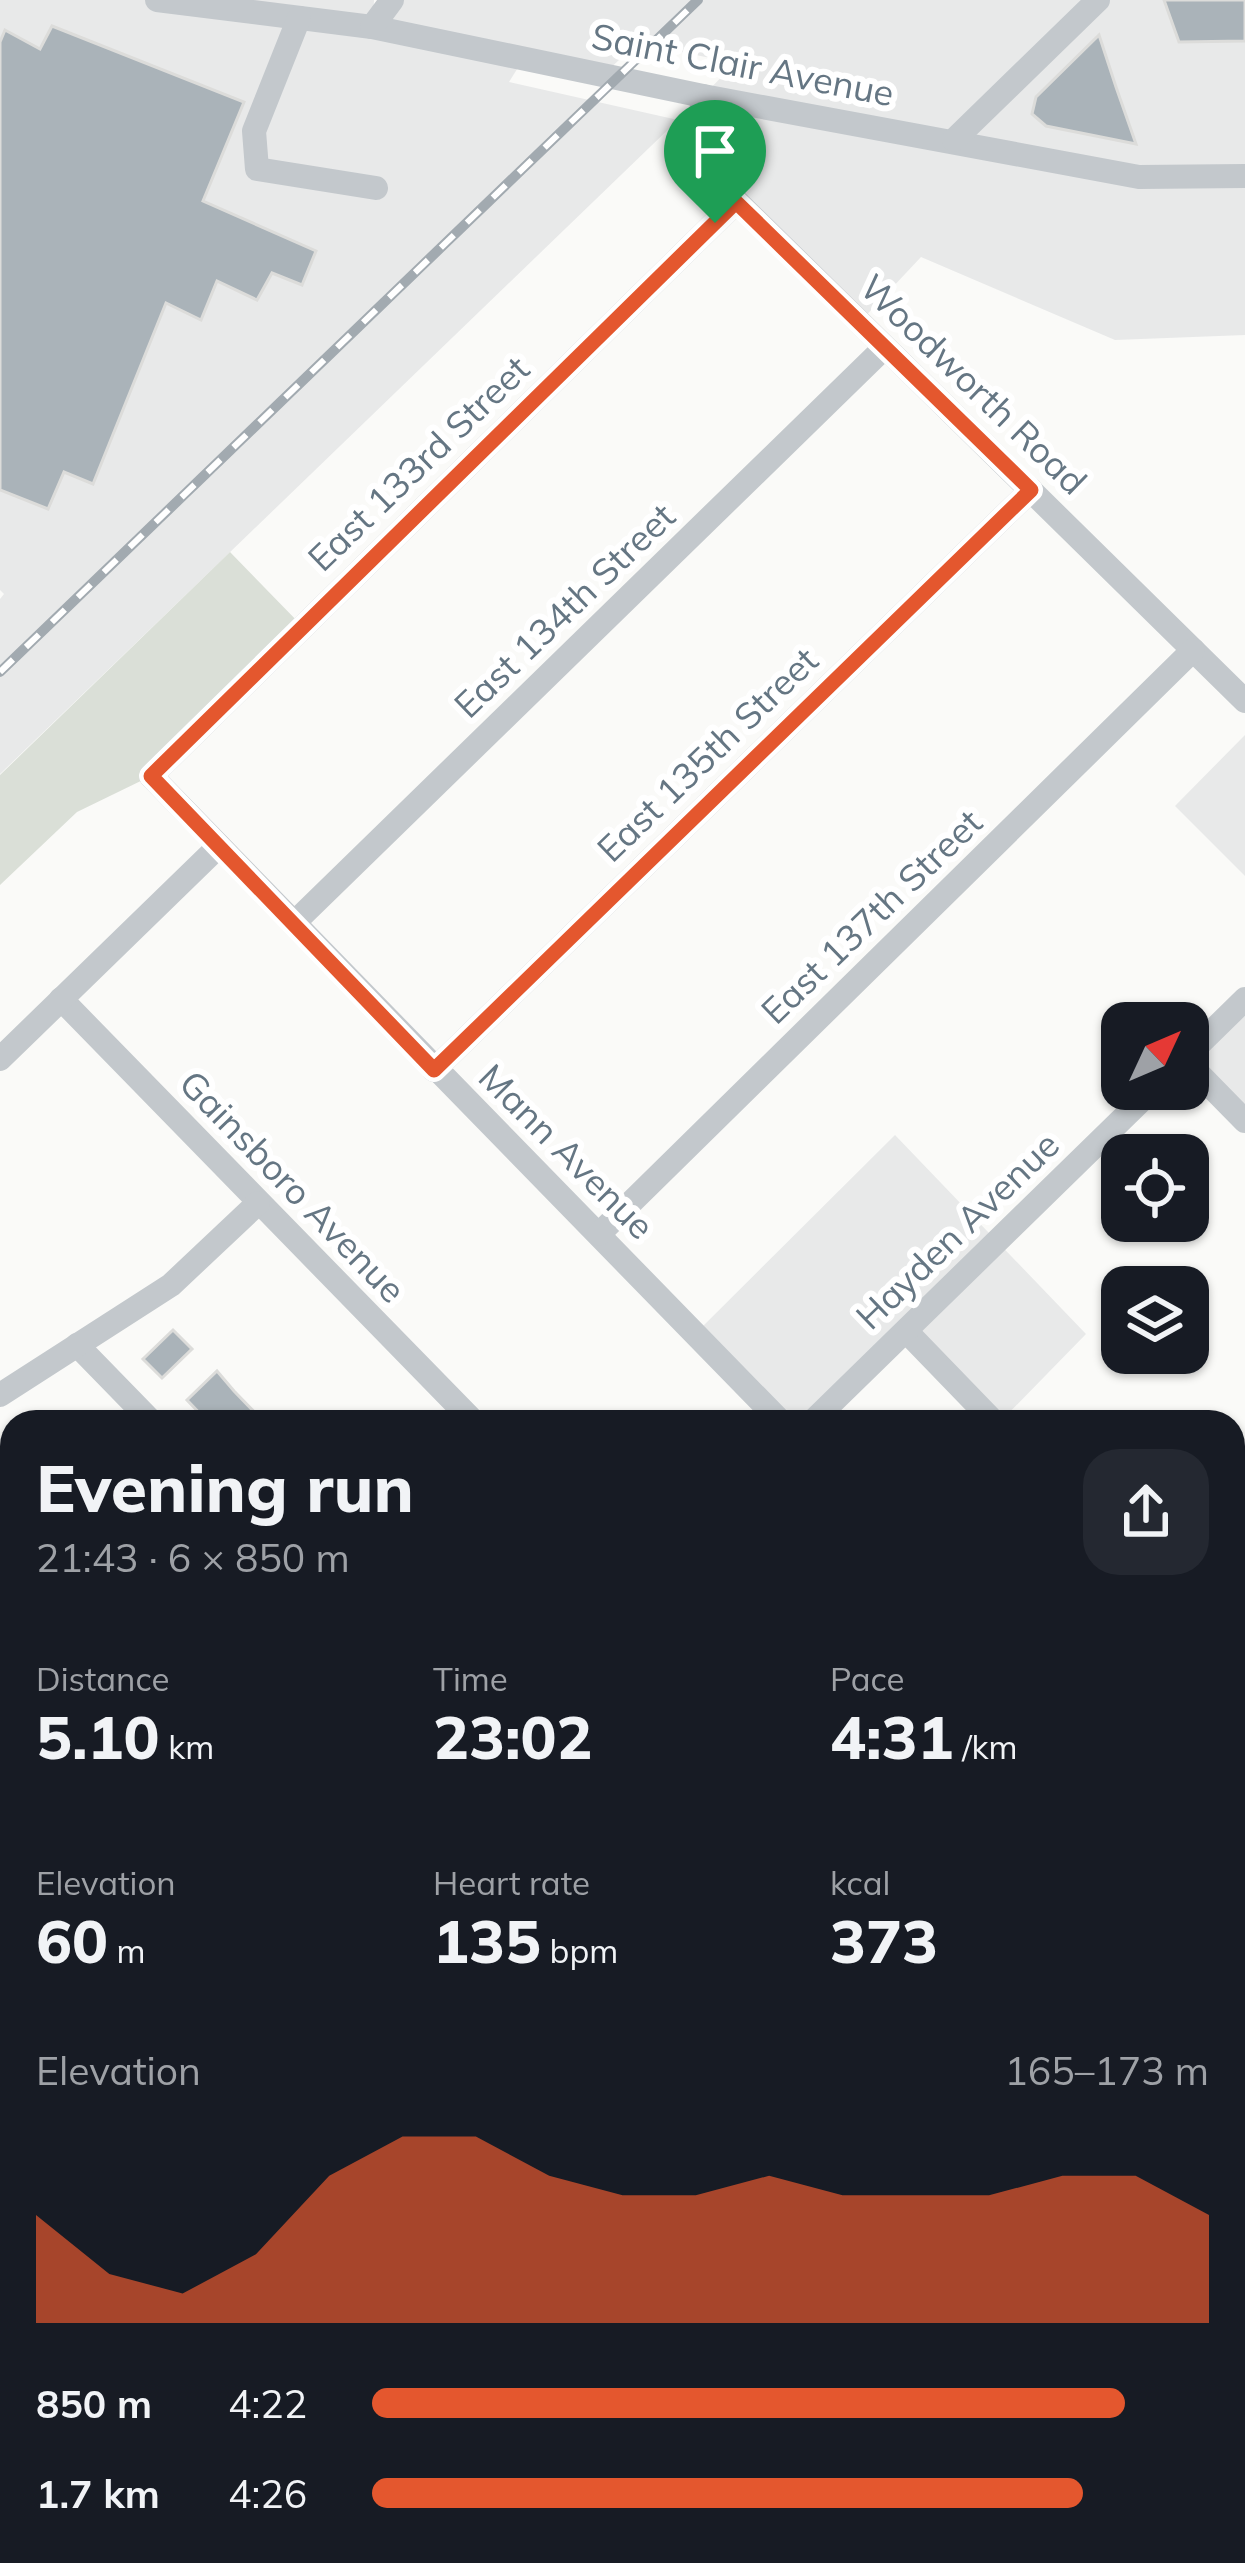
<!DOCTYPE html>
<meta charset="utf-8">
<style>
:root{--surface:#171b24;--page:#242831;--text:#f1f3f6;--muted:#9ea1a6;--accent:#e4572e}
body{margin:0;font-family:Mulish,sans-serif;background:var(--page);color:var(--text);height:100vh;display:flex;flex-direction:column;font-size:45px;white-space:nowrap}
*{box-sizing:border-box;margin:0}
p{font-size:39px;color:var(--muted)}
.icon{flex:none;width:66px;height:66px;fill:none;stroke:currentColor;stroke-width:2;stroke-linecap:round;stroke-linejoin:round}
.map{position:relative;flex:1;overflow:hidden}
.sheet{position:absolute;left:0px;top:1410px;width:1245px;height:1155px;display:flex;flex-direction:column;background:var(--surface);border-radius:36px 36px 0 0;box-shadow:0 3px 9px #0004}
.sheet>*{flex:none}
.needle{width:78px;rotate:46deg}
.buttons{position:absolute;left:1101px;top:1002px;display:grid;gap:24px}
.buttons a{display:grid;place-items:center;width:108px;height:108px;border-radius:24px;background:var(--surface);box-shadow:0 3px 9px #0004;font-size:60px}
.pin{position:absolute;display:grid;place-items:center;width:102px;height:102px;color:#fff;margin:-123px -51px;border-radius:50% 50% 50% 0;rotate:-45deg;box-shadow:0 0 12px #0007}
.pin .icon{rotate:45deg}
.round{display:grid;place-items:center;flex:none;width:126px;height:126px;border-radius:36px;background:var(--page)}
.headline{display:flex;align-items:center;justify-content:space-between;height:204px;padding:0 36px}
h1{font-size:66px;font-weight:800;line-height:90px}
.stats{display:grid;grid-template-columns:repeat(3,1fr);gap:18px;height:204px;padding:12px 36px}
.stats div{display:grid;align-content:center}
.stats b{font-size:60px;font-weight:800}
.stats small{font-size:33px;font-weight:400}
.stats p{font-size:33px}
.chart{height:336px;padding:24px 36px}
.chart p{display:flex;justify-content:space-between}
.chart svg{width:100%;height:216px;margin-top:12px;fill:var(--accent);opacity:.7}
ul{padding:0 36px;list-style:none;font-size:39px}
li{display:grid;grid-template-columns:192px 144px 1fr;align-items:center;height:90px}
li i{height:30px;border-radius:15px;background:var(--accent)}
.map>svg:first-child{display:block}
</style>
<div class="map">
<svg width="1245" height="2563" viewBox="0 0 1245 2563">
<rect width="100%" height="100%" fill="#fafaf8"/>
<g fill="#e8e9e9">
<polygon points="0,0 374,0 373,24 392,0 1245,0 1245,335 1115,340 921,257 859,323 720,185 703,96 735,63 637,43 602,76 524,58 509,82 678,120 0,774 0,599 4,594 0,590"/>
<polygon points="1245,735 1245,876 1175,806"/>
<polygon points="1245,999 1245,1121 1188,1055"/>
<polygon points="895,1135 1086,1334 1000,1422 906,1331 812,1422 781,1422 696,1333"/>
<polygon points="12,1996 12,2386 0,2378 0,2007"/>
<polygon points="1044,2553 1136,2553 1144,2563 1029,2563"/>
</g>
<polygon fill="#dadfd7" points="230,552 303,627 151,776 77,812 0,885 0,775"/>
<g fill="#aab3b9" stroke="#dcdcda" stroke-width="3">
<polygon points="1164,0 1245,0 1245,41 1179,42"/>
<polygon points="52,26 244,102 203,201 316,251 302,285 272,273 257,300 217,281 201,320 166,303 93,484 64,472 48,509 0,490 0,42 5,30 40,49"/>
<polygon points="1099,35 1116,87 1136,144 1046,126 1032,114 1036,97"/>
<polygon points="173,1330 192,1349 162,1378 143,1359"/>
<polygon points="217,1371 234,1391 264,1422 208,1422 187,1400"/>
</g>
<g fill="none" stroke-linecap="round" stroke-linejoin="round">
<g stroke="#b5babe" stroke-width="36">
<g id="major">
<polyline points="0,1678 12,1694"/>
<polyline points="604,2553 611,2563"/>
</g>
</g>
<polyline stroke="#bbbfc2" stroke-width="3" stroke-dasharray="6 6" stroke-linecap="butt" points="866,2553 873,2563"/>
<g stroke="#c3c8cc" stroke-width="24">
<polyline points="157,0 372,27 703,96 1139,177 1245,176"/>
<polyline points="299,18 254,131 257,169 376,188"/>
<polyline points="372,27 392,0"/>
<path d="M703,96c-5,33 -3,60 17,89l525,516"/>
<polyline points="954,140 1098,0"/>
<polyline points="736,202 151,776 781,1422"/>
<polyline points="294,923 884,348"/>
<polyline points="61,999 474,1422"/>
<polyline points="1188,1055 1245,999"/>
<polyline points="0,1059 219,846"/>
<polyline points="1188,1063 1245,1121"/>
<polyline points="434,1070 1031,490"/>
<polyline points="599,1234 1193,650"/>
<polyline points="906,1331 994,1422"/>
<polyline points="77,1345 152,1422"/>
<polyline points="0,1395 171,1285 258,1203"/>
<polyline points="812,1422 1153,1089"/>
<polyline points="1233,1667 1245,1680"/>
<polyline points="0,1795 12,1783"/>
<polyline points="1233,1801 1245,1789"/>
<polyline points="0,2018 12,2009"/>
<polyline points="1233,2149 1245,2138"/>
<polyline points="0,2203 12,2192"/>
<polyline points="0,2378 12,2390"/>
<polyline points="1233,2433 1245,2425"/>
<polyline points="129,2553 136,2563"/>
<polyline points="366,2553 373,2563"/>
<polyline points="771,2553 778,2563"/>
<polyline points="1151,2553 1157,2563"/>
<polyline points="1050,2563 1064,2553"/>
</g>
<use href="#major" stroke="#fff" stroke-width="30"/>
<g stroke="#a2aab0" stroke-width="10">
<polyline id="rail" points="0,672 698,0"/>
</g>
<use href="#rail" stroke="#fff" stroke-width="6" stroke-dasharray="18" stroke-linecap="butt"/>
</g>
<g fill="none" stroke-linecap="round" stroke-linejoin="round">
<g stroke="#fff" stroke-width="24">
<polygon id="route" points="736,202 1031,490 434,1070 151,776"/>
</g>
<use href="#route" stroke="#e4572e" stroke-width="15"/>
</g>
<g text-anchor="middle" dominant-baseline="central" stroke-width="12" stroke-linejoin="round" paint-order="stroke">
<g font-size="36" fill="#657683" stroke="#fff">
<text transform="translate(743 64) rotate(11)">Saint Clair Avenue</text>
<text transform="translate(974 384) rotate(44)">Woodworth Road</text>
<text transform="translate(418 463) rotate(-44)">East 133rd Street</text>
<text transform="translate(564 610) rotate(-44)">East 134th Street</text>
<text transform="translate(707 754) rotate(-44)">East 135th Street</text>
<text transform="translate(871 916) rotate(-44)">East 137th Street</text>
<text transform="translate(567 1151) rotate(45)">Mann Avenue</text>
<text transform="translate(293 1186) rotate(46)">Gainsboro Avenue</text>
<text transform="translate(957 1230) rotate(-44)">Hayden Avenue</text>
</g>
</g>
</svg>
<div class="buttons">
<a><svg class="needle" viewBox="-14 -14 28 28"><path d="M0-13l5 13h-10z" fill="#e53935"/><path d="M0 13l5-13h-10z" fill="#9ea1a6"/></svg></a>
<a><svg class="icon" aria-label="locate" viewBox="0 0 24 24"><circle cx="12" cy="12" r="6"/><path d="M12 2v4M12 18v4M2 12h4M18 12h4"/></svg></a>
<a><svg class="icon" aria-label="layers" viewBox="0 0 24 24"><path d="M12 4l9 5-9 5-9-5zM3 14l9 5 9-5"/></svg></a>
</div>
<div class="pin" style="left:715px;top:223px;background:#1e9e55"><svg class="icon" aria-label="arrive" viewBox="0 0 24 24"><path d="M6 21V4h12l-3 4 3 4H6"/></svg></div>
<section class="sheet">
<div class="headline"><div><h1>Evening run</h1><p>21:43 · 6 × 850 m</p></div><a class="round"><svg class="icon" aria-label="share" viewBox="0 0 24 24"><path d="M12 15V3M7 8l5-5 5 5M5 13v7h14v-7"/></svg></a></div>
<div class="stats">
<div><p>Distance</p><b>5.10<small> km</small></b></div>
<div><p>Time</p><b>23:02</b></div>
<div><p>Pace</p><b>4:31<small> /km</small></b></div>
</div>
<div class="stats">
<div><p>Elevation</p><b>60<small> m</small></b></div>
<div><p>Heart rate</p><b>135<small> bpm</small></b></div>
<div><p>kcal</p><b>373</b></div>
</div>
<div class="chart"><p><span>Elevation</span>165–173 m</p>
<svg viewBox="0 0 160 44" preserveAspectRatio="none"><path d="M0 44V22L10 34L20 38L30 30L40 14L50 6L60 6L70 14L80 18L90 18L100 14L110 18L120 18L130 18L140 14L150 14L160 22V44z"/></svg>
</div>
<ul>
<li><b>850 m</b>4:22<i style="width:90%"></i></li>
<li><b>1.7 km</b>4:26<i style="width:85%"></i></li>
</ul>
</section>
</div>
